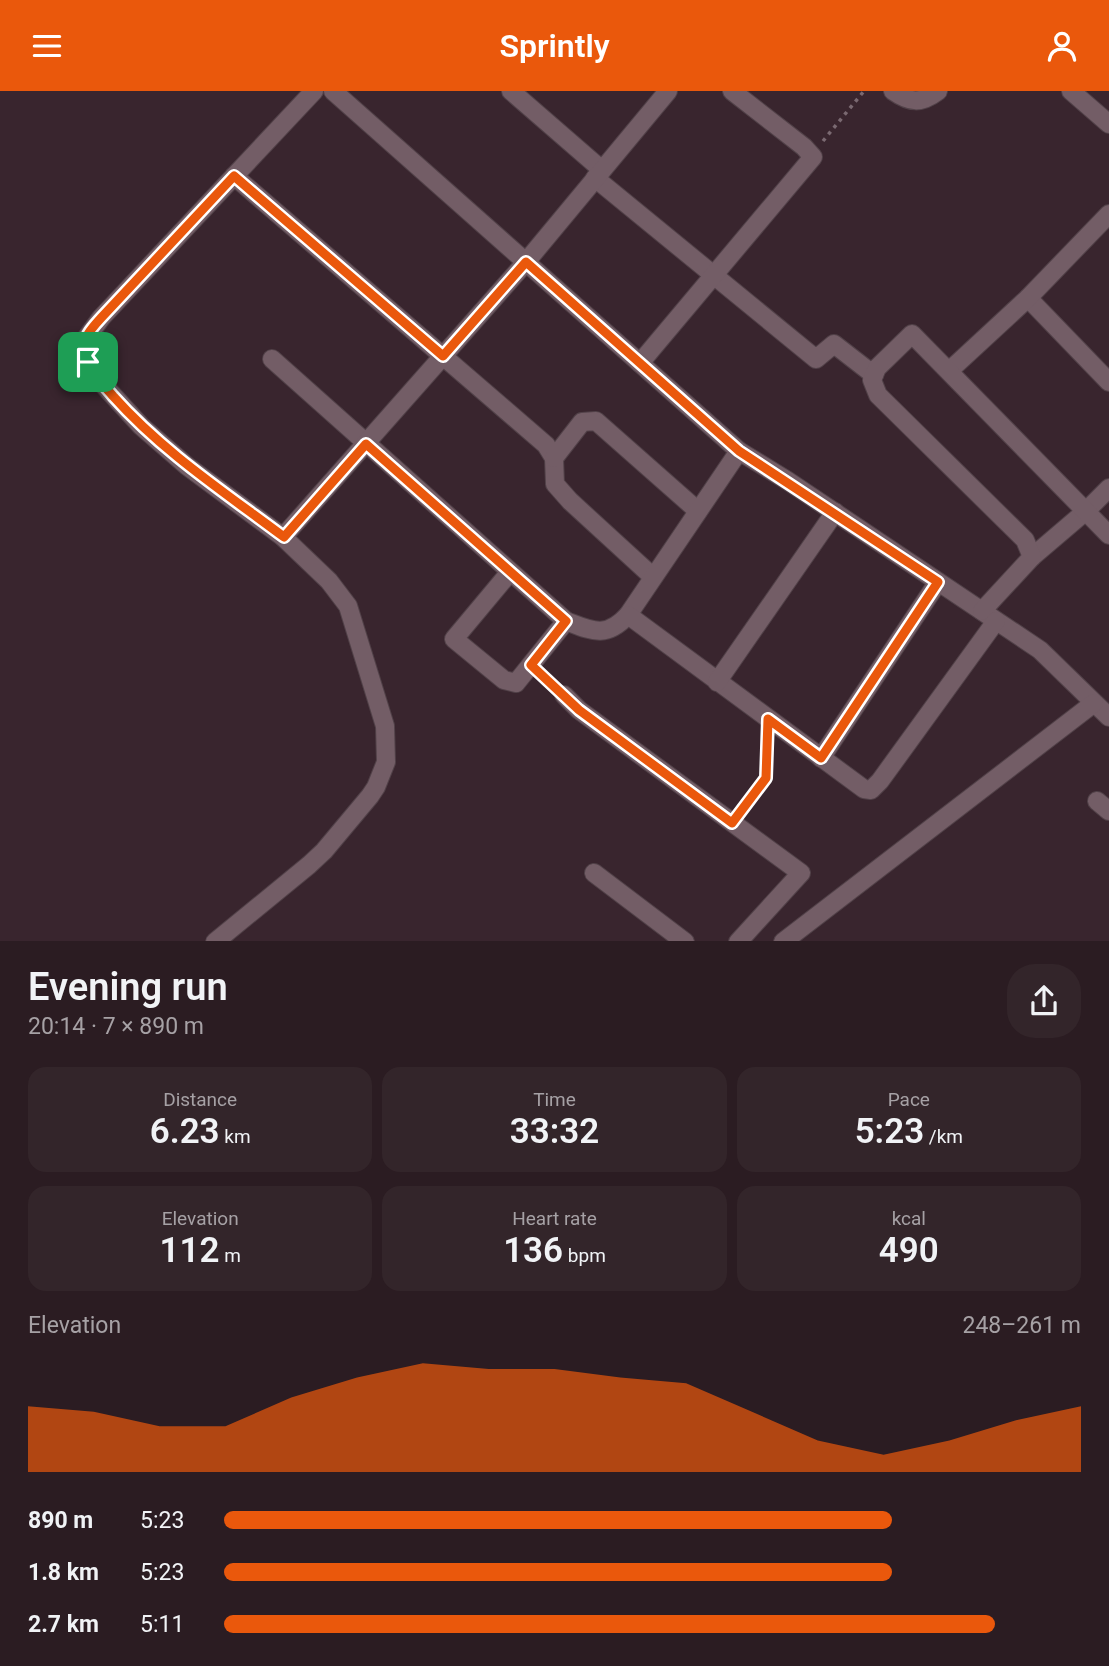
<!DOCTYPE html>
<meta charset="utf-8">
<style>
:root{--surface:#2b1c22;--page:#33252a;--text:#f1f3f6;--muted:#a6a1a5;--accent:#ea580c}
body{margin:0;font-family:Roboto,sans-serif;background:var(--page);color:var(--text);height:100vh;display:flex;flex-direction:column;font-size:26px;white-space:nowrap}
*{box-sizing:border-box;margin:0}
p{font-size:23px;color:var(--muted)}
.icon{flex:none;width:38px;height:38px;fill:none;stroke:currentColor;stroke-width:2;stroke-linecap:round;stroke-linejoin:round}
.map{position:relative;height:850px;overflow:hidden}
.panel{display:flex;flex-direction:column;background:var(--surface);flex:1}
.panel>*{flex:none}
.pin{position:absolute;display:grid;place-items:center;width:60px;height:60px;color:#fff;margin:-30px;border-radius:14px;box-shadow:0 4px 10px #0006}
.round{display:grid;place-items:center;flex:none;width:74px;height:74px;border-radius:28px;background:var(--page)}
.summary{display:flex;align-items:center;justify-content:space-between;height:119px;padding:0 28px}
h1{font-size:38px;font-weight:600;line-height:52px}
.figures{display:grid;grid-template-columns:repeat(3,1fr);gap:10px;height:119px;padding:7px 28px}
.figures div{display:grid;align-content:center;border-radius:18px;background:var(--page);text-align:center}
.figures b{font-size:35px;font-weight:600}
.figures small{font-size:19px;font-weight:400}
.figures p{font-size:19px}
.chart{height:196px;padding:14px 28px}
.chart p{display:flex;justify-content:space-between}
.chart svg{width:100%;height:126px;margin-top:7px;fill:var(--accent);opacity:.7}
ul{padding:0 28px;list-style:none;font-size:23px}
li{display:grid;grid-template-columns:112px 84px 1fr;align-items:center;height:52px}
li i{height:18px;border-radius:9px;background:var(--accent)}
header{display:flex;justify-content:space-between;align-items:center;height:91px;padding:0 28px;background:var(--accent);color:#fff;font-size:32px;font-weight:600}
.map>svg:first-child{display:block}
</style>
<header><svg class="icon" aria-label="menu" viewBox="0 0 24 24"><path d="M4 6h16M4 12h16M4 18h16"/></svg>Sprintly<svg class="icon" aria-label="person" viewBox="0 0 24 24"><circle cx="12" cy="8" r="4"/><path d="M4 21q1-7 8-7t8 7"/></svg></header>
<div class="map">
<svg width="1109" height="851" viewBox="0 0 1109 851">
<rect width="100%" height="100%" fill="#39252e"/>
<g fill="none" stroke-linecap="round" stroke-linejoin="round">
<g stroke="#514148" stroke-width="20">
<g id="minor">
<polyline points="333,0 739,360 788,390 1040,559 1109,626"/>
<polyline points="511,0 602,79"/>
<path d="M893,0c17,12 28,13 45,0"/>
<polyline points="1071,0 1109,33"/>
<polyline points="234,85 546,354 554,367 555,393 570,410 653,486"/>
<polyline points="595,87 816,268 834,253 874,284"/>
<polyline points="1028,207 1109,291"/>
<polyline points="272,268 566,530 516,592 504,589 454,548 510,481"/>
<polyline points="640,272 813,66 804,56 732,0"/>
<polyline points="949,280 1028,207 1109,123"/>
<polyline points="554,367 582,331 596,330 698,420"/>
<polyline points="283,446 526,171 668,0"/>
<polyline points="1032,466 1086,420 1109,397"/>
<polyline points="982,520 1032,466 1025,449 878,304 872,289 877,277 912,243 1109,444"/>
<polyline points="628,524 739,360"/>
<path d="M566,530c26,10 40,18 62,-6l236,174 7,1 9,-9 116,-160"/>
<polyline points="717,591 835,421"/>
<polyline points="564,604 579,619 801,782 738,851"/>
<polyline points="821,667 938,491"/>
<polyline points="1097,710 1109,720"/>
<polyline points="594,782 685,851"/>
<polyline points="215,851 309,774 324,760 370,705 376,696 386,671 385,635 348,515 329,490 283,446 187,375 141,335 98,288 87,271 85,249 101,227 314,0"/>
<polyline points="783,851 1094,612"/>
</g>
</g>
<g stroke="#7a6971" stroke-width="3.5" stroke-dasharray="3.5 5" stroke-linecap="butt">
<polyline points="823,50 864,0"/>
<polyline points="742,719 767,686 768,647"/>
</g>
<use href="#minor" stroke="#735d66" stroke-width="18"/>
</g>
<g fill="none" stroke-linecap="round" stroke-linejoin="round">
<g stroke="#fff" stroke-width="14">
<path id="route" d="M234,85l209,180 83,-94 213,189 199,131 -117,176 -53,-39 -2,59 -34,45 -153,-113 -48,-45 35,-44 -200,-177 -82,93c-60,-45 -121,-85 -171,-141 -11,-13 -27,-28 -29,-45 -1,-14 8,-23 17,-33z"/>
</g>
<use href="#route" stroke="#ea580c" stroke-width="9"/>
</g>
</svg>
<div class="pin" style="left:88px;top:271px;background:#1e9e55"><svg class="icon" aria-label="arrive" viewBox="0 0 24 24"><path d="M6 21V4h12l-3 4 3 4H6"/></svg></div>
</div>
<section class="panel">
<div class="summary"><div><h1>Evening run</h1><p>20:14 · 7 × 890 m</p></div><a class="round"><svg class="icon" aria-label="share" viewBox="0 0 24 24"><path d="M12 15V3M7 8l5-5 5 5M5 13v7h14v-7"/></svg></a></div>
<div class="figures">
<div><p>Distance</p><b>6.23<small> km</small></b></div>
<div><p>Time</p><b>33:32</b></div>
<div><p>Pace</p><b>5:23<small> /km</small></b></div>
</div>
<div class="figures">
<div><p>Elevation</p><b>112<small> m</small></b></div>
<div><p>Heart rate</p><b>136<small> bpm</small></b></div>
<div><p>kcal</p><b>490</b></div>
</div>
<div class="chart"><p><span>Elevation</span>248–261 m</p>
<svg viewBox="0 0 160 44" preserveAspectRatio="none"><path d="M0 44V21L10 23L20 28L30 28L40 18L50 11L60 6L70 8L80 8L90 11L100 13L110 23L120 33L130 38L140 33L150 26L160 21V44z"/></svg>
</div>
<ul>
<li><b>890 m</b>5:23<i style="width:78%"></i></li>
<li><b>1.8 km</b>5:23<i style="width:78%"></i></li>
<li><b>2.7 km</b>5:11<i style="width:90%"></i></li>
</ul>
</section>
